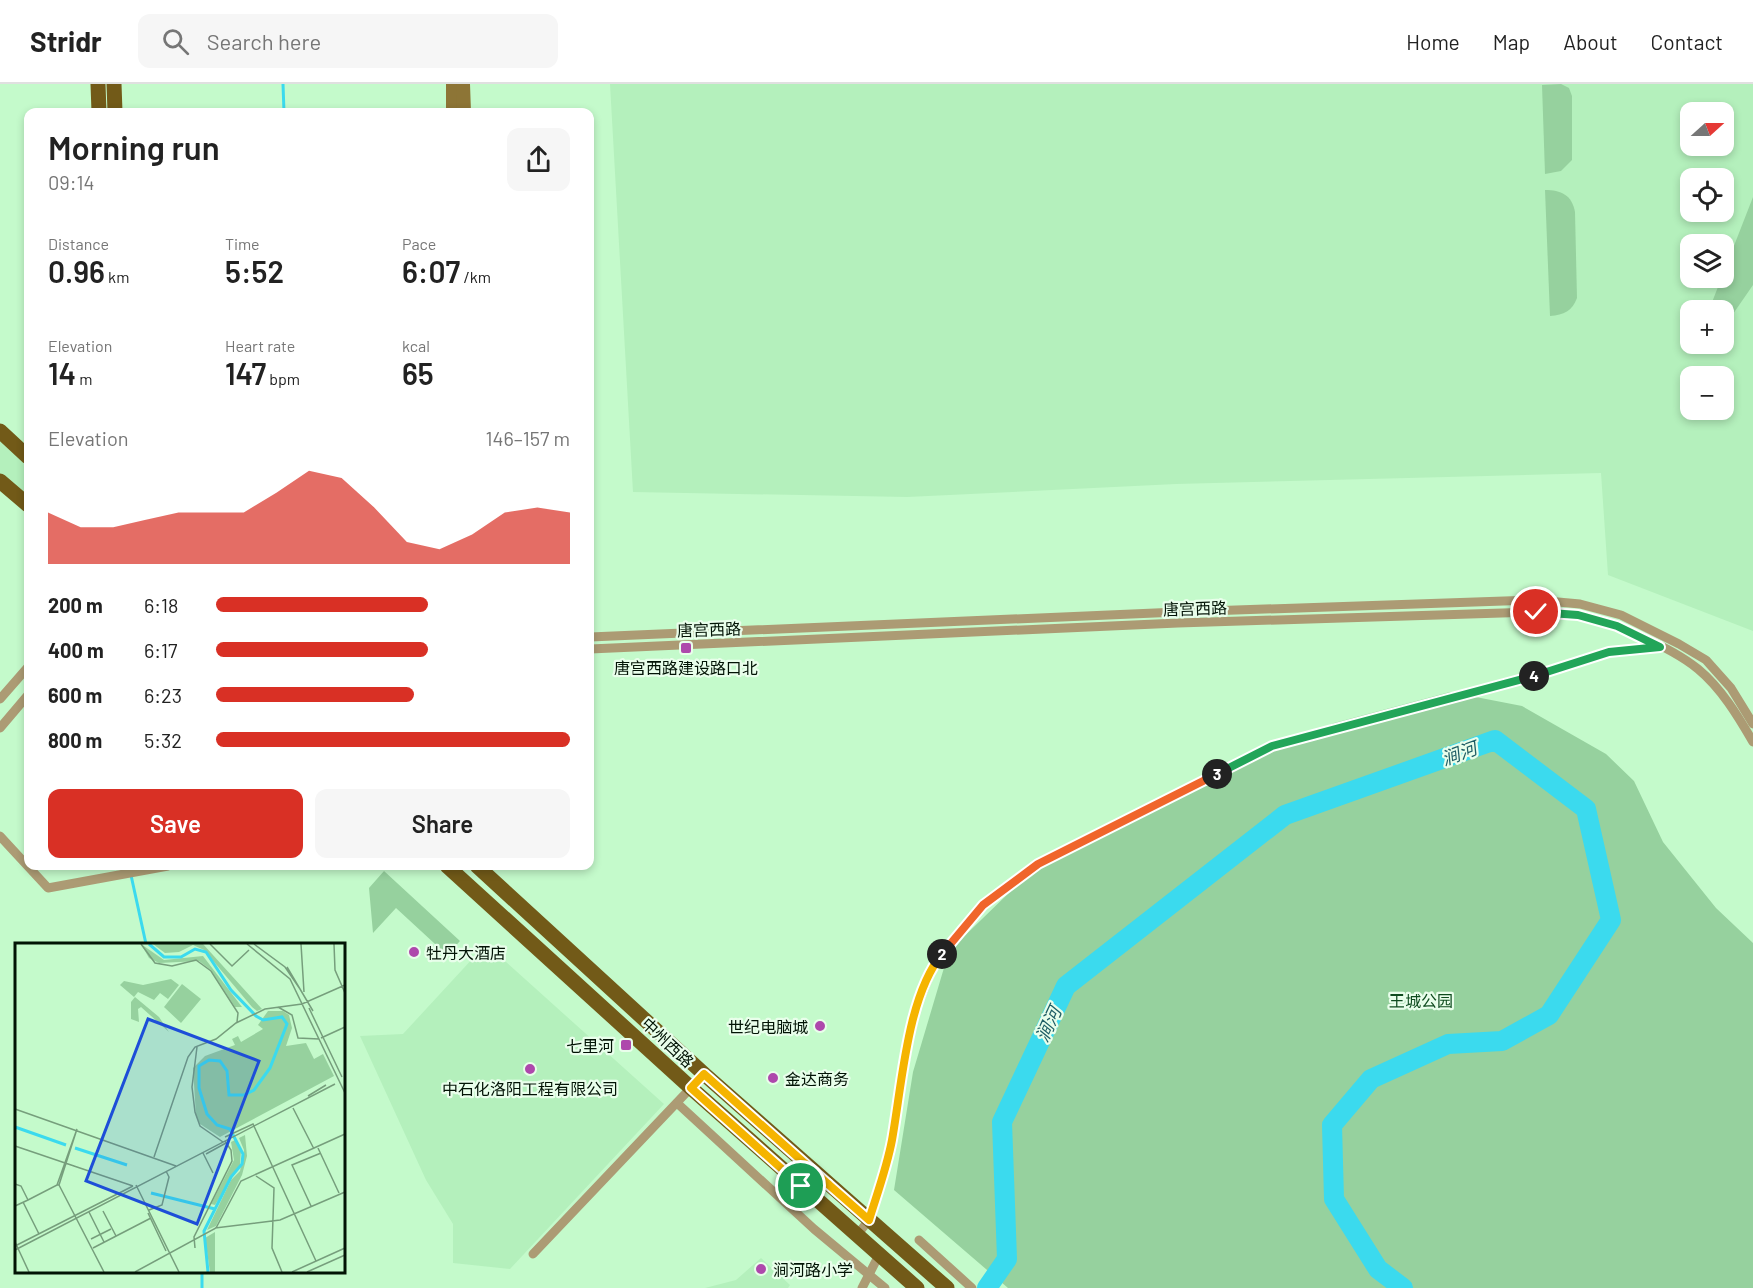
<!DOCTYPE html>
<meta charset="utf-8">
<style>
:root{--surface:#fff;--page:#f6f6f6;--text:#222;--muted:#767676;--line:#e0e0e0;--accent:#d93025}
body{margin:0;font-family:Barlow,"Noto Sans SC",sans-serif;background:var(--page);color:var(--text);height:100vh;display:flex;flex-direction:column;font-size:22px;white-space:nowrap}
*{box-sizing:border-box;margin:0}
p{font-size:20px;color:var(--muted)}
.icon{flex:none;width:33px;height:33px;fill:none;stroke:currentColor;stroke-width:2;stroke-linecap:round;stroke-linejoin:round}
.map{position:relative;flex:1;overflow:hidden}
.details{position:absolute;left:24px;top:24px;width:570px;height:762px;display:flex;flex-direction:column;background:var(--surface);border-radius:12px;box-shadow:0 3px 9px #0003}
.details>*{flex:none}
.needle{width:39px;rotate:69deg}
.controls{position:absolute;left:1680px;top:18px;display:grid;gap:12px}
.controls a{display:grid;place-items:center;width:54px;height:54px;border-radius:12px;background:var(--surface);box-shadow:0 3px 9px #0003;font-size:30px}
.pin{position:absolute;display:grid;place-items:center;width:51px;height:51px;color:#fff;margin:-26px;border:3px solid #fff;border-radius:50%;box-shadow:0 2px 6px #0007}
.km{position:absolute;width:30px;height:30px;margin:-15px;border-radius:50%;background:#222;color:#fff;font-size:16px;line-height:30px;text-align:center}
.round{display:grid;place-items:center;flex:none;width:63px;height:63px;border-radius:12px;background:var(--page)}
.overview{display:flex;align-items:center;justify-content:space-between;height:102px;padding:0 24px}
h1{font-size:33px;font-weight:600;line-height:45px}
.stats{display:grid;grid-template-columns:repeat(3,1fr);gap:9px;height:102px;padding:6px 24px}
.stats div{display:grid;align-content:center}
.stats b{font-size:30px;font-weight:600}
.stats small{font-size:16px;font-weight:400}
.stats p{font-size:16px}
.chart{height:168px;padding:12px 24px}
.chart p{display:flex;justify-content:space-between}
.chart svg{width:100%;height:108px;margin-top:6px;fill:var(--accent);opacity:.7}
.primary-button{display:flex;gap:12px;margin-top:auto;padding:12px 24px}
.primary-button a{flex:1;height:69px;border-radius:12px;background:var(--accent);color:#fff;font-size:24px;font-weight:600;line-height:69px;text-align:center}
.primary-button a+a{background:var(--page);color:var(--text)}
ul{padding:0 24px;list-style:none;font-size:20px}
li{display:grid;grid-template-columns:96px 72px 1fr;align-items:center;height:45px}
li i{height:15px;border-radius:8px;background:var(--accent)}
header{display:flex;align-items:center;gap:36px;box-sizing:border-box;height:84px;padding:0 30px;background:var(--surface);border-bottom:2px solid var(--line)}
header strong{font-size:28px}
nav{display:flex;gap:33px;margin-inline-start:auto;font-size:21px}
.search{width:420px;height:54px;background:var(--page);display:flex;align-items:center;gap:15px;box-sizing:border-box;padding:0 21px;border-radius:12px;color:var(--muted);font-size:22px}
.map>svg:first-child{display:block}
</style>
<header>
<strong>Stridr</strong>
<div class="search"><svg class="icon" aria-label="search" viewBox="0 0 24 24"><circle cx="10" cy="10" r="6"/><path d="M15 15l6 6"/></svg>Search here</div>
<nav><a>Home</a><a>Map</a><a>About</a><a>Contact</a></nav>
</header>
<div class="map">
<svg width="1753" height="1204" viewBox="0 0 1753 1204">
<rect width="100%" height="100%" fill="#c4facb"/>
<g fill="#b4f0bc" fill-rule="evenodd">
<path d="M610,0h1143v547l-145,-56 -7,-102 -425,11 -269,13 -274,-5zM1690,28h34v34h-34zM1690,94h34v34h-34zM1690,160h34v34h-34zM1690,226h34v34h-34zM1690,292h34v34h-34z"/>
<polygon points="0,349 28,374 28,417 0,393"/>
<polygon points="486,860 664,1020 510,1185 453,1179 453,1140 426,1096 360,952 403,950"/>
<polygon points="761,1174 790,1201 788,1204 705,1204 736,1196"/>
</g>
<g fill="#96d19e">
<polygon points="1561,0 1569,4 1572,12 1572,76 1561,87 1545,90 1542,1"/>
<path d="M1545,106c16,0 27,5 30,22l2,86c-5,13 -13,17 -27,18z"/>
<polygon points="1753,113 1753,201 1724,243 1724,226 1709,226"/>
<polygon points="1450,608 1522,622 1606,670 1634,697 1663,758 1716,824 1753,859 1753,1204 1008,1204 894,1106 913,988 949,867 1014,804 1071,762 1224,688 1334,639"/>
<polygon points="384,787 460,857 447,871 396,824 373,849 369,804"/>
</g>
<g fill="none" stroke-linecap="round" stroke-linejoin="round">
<g stroke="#3bdaee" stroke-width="3">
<polyline points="283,0 284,28"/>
<polyline points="129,782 146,860"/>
<polyline points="202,1188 202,1204"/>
</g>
<polyline stroke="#3bdaee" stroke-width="20" points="987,1204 1007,1175 1002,1038 1066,902 1285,731 1495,656 1586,725 1611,836 1549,931 1502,957 1448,960 1371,995 1332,1041 1334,1115 1378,1185 1403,1204"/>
<g stroke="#ac9b74" stroke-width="9">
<polyline points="590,553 1178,528 1536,516 1580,520 1621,531 1679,560 1706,576 1731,604 1753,640"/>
<path d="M590,565l588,-26 358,-11c14,1 28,1 41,3 34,6 94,32 121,54 23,19 40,47 55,73"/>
<polyline points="0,615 28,583"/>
<polyline points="0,644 28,611"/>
<polyline points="0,752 48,804 168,782"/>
<polyline points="677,1019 814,1145 885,1204"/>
<polyline points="857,1151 869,1136 874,1121 891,1060 913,932 934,880 983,821 1038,780 1272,662 1513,598 1609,568 1661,563"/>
<polyline points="919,1156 972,1204"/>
<polyline points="533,1170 704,990"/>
<polyline points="862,1204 879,1171"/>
</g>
<g stroke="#8d7536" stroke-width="14">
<polyline points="453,0 453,28"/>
<polyline points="463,0 464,28"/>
</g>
<g stroke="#725a18" stroke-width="15">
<polyline points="98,0 99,28"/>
<polyline points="114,0 115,28"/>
<polyline points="0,347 28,373"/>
<polyline points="0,397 28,421"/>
<polyline points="447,782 691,1004 917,1204"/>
<polyline points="477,782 704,990 947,1204"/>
</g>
</g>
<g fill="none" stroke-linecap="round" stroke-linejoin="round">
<g stroke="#fff" stroke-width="12">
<polyline id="split-1" points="801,1102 691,1004 704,990 828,1100"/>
</g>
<g stroke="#fff" stroke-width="12">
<path id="split-2" d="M828,1100l41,36c8,-26 18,-53 23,-80 10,-55 15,-143 50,-186"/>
</g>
<g stroke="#fff" stroke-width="12">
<polyline id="split-3" points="942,870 983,821 1038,780 1217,690"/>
</g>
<g stroke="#fff" stroke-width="12">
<polyline id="split-4" points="1217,690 1272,662 1534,592"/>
</g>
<g stroke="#fff" stroke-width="12">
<polyline id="split-5" points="1534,592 1609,568 1660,563 1617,542 1578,531 1536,528"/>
</g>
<use href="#split-1" stroke="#f5b400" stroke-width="8"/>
<use href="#split-2" stroke="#f5b400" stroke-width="8"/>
<use href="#split-3" stroke="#f0652b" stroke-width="8"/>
<use href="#split-4" stroke="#22a559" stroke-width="8"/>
<use href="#split-5" stroke="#22a559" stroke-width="8"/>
</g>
<g fill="#ae48ac" stroke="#e9feeb" stroke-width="2">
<rect x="680" y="558" width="12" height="12" rx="3"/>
<circle cx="414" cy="868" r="6"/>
<circle cx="820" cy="942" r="6"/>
<rect x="620" y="955" width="12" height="12" rx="3"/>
<circle cx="530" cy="985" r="6"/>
<circle cx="773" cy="994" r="6"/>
<circle cx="761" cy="1185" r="6"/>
</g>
<g text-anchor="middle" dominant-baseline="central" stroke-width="4.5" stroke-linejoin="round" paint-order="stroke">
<g font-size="16" fill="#021305" stroke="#e9feeb">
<text transform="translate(1195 524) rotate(-2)">唐宫西路</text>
<text transform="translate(709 545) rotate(-2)">唐宫西路</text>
<text transform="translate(668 958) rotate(43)">中州西路</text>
</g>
<g font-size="16" fill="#021305" stroke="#e9feeb" text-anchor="start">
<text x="686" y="583" text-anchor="middle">唐宫西路建设路口北</text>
<text x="426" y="868">牡丹大酒店</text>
<text x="808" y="942" text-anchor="end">世纪电脑城</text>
<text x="614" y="961" text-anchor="end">七里河</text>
<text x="785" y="994">金达商务</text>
<text x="530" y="1004" text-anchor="middle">中石化洛阳工程有限公司</text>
<text x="773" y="1185">涧河路小学</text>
</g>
<g font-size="16" fill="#0f4c1f" stroke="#e9feeb">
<text x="1421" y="916">王城公园</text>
</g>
<g font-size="18" font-style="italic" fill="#1e5d65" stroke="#e9feeb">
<text transform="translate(1459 669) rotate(-20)">涧河</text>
<text transform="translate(1048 940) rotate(-65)">涧河</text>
</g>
</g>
<g transform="translate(15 859)">
<rect width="330" height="330" fill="#c4facb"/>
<path d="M126,1l23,16 39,-4 39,51h-7l-24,-37 -12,-9 -40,2 -10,-5zM138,1h50l59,65 -5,2 -5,-4 -48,-57 -11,-5 -14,7 -14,1zM156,36l8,6 -11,14 -8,-6 -6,7 -16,-8 -4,5 -14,-12 4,-4 19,4zM167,41l19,15 -20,24 -17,-16zM120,54l24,20 10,15 -28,-25 -3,2 1,13 -8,-3v-17zM253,68h15l6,4 3,13 -6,18 20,-3 8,16 9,-5 11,22 -114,61 -20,-13 -4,-8 -3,-48 12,-12 30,-11 -3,-6 6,-3 3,6 22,-13 -5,-4zM230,192l2,21 -5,19 -26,51 -9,4 24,-50 9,-9 4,-21 -5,-12zM220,197l6,10 -1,15 -25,40 -4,-1 23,-44 -3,-18zM200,289v40h-5l-5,-34z" fill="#96d19e"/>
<path fill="none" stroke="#3bdaee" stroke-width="3" d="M134,1l15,13h17l14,-8 11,3 25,38 25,26 7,4 19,-3 5,7 -17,44 -16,22 -10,5h-15l-2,-24 -7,-10 -11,-1 -10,6v22l8,26 10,11 13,4 13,25 -1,10 -11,13 -27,54 4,41M0,184l51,18M60,205l52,17M136,250l64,16"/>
<path fill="none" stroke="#769e7c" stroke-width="1.5" d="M126,1l14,19 17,3 24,-6 15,11 27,42 -1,9M195,1l22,22 17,-16M232,1l43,35 55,114M239,1l31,23 15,22M286,1l3,48M319,1l1,26 10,23M272,24l26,44M263,64l14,8 6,23 21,1M294,65l33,69M306,95l24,-11M182,104l-5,40 3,25 5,14 23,16M293,153l18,-11M278,165l21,41M0,166l161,57M210,194l28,-13 63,137M0,203l118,40M303,205l21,45M188,210l10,20M191,211l20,-11M139,214l34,-100 7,-10 21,-8 20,-16 29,-14 37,-5 43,-19M241,233l18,12 -2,60 10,24M0,241l6,2 7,14M44,242l45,87M121,242l43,87M8,259l16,32M0,263l13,-6 29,-15h2l18,-56 -20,56M296,263l-19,-41 29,-12M134,267l13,-5 7,-28 -3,-6M88,268l13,25M74,269l15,30M133,270l18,38M200,285l65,-8 65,-28M76,296l20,-10M0,299l14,30M0,303l118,-60M78,305l58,-30M180,305l-1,-11 38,-76 -1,-11 -6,-9M0,307l320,-166M120,329l81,-44 25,-47 104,-47M277,329l53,-24M292,329l38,-17"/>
<path fill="#1d4ed8" fill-opacity="0.15" stroke="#1d4ed8" stroke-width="3" d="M133,76l111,42 -62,163 -111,-43z"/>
<rect width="330" height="330" fill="none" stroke="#021305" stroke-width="3"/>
</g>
</svg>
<div class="controls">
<a><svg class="needle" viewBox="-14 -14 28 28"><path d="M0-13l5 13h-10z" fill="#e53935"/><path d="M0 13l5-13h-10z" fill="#767676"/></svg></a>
<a><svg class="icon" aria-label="locate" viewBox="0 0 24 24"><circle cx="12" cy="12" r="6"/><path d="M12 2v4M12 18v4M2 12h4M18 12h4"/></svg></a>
<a><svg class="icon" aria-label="layers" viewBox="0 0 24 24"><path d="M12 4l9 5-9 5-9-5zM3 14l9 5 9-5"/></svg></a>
<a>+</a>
<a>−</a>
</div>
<div class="pin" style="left:801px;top:1102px;background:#1e9e55"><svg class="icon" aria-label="arrive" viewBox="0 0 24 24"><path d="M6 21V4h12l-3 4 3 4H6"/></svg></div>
<div class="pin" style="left:1536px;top:528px;background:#d93025"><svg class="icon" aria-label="check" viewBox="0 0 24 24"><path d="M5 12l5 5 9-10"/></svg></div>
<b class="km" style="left:942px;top:870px">2</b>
<b class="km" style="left:1217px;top:690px">3</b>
<b class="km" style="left:1534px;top:592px">4</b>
<section class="details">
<div class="overview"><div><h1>Morning run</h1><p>09:14</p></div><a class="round"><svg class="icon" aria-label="share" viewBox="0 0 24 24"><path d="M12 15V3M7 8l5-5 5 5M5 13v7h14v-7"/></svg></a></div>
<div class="stats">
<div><p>Distance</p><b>0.96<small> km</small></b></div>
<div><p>Time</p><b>5:52</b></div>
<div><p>Pace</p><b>6:07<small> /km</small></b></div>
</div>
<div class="stats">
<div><p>Elevation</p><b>14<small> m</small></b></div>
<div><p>Heart rate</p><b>147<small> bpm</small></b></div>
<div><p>kcal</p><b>65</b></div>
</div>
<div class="chart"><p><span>Elevation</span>146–157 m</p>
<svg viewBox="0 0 160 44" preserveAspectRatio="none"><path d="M0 44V23L10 29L20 29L30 26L40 23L50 23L60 23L70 15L80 6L90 9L100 21L110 35L120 38L130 32L140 23L150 21L160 23V44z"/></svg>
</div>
<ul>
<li><b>200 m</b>6:18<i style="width:60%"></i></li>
<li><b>400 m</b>6:17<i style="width:60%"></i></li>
<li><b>600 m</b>6:23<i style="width:56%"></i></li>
<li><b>800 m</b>5:32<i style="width:100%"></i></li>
</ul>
<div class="primary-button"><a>Save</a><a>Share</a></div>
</section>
</div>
